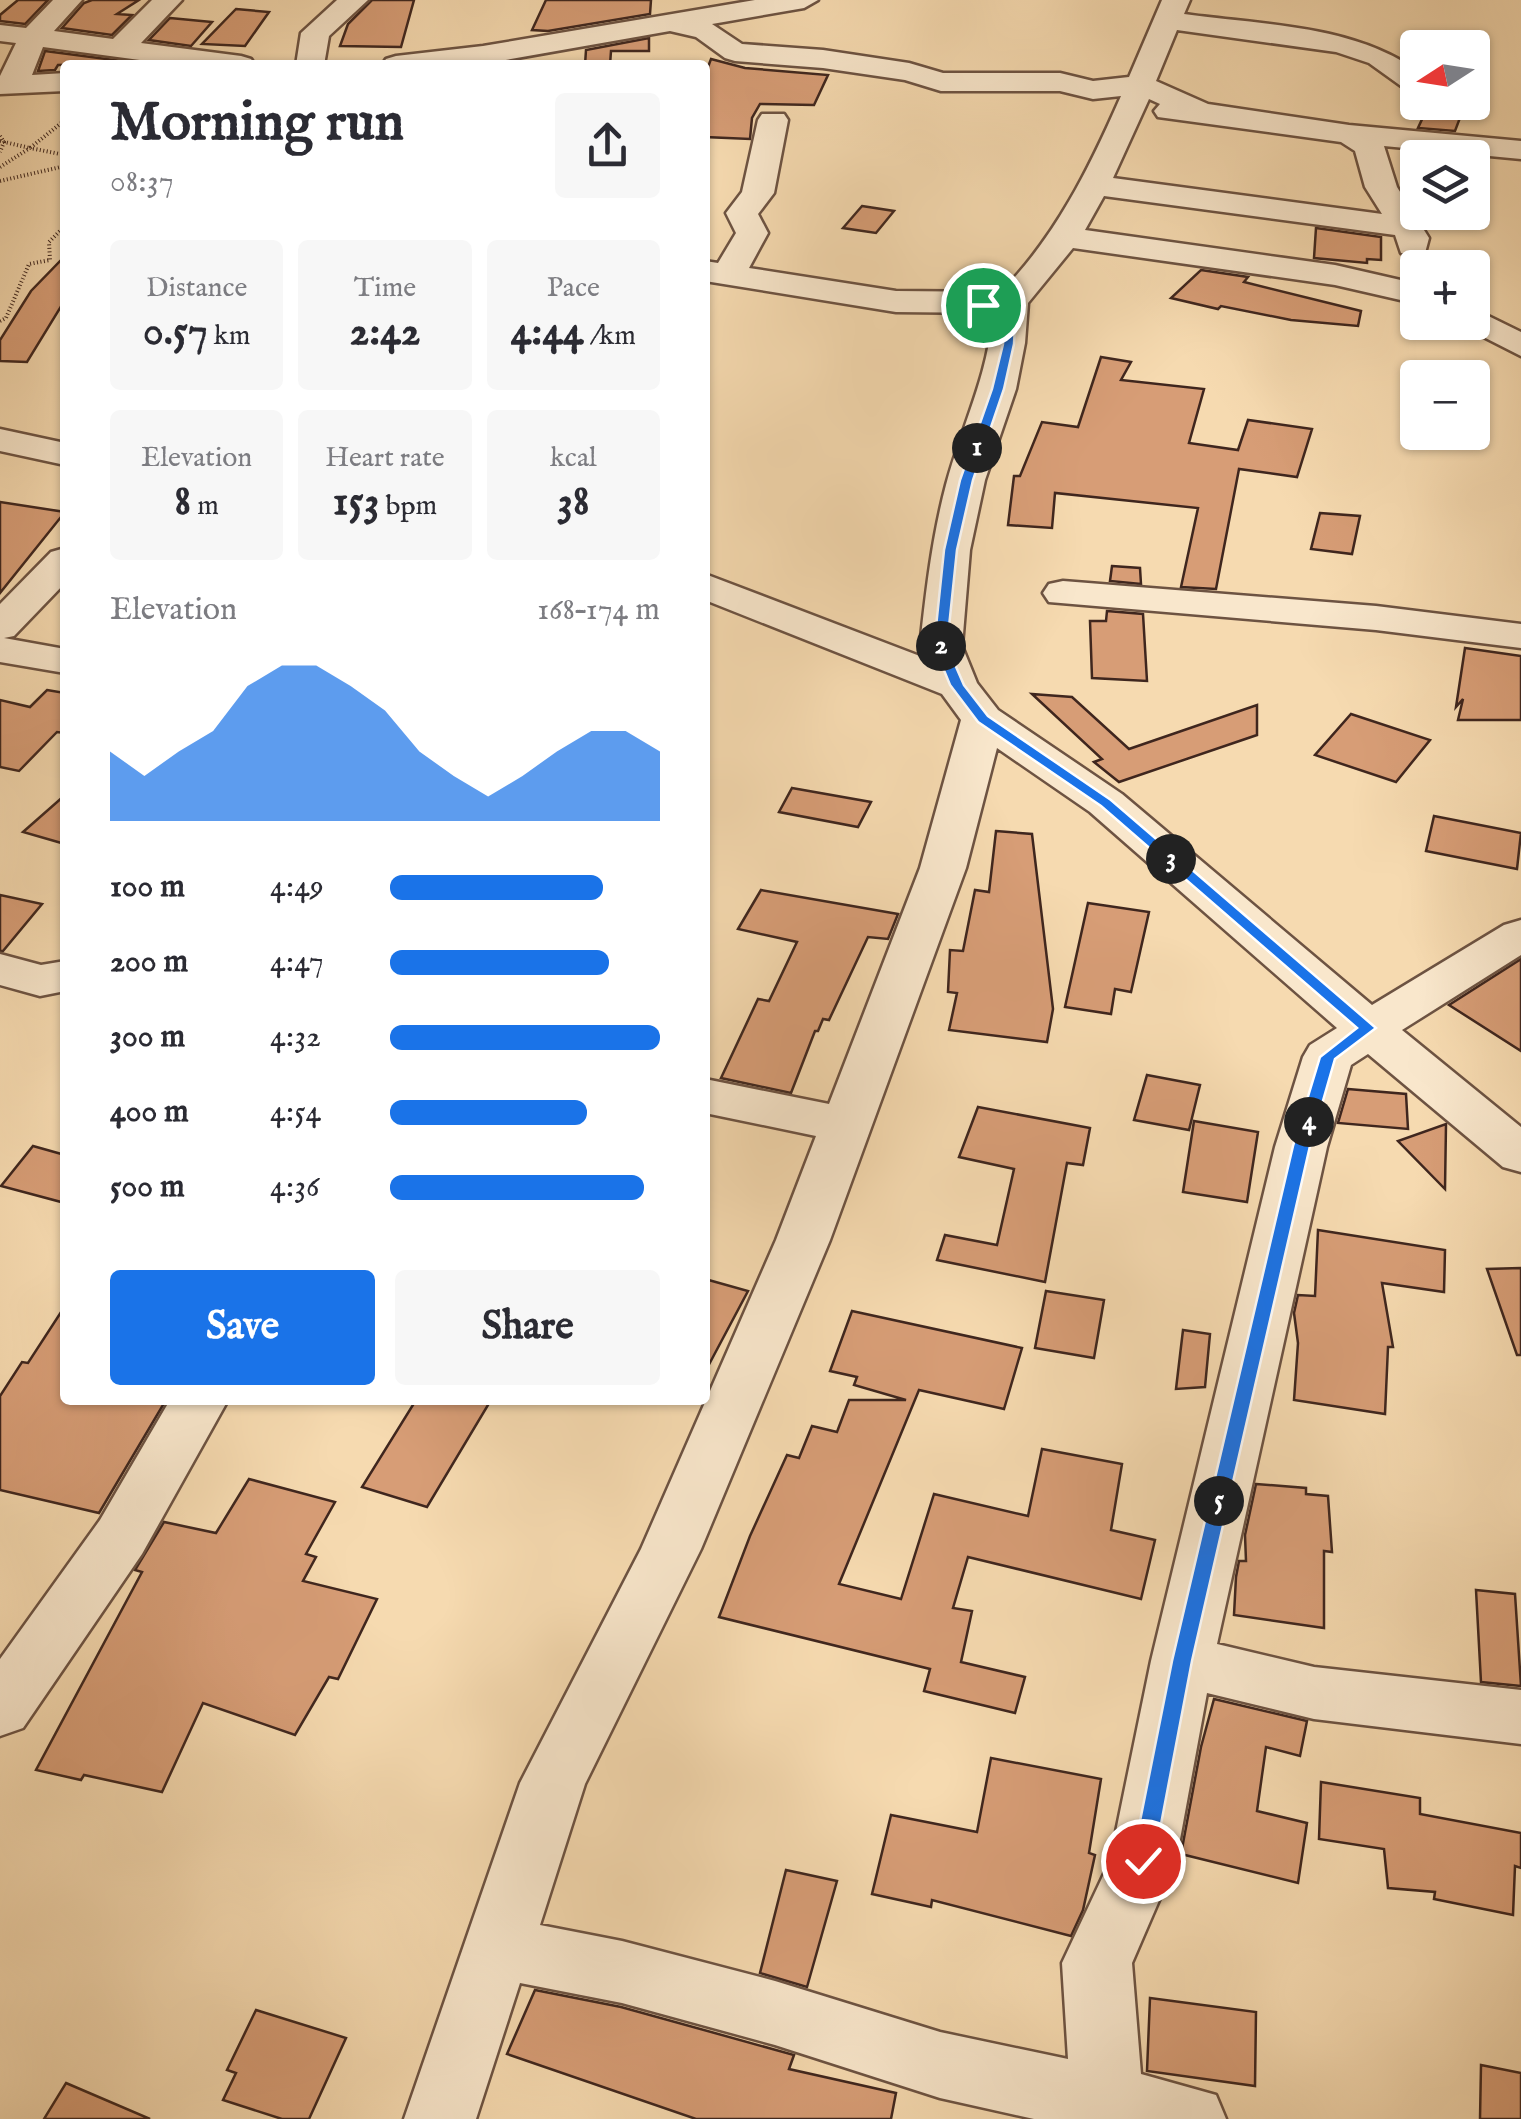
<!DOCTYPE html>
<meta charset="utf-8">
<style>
:root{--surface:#fff;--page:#f7f7f7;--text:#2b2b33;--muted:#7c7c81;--accent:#1a73e8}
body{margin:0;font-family:"IM FELL English",serif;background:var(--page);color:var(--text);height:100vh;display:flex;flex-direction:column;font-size:38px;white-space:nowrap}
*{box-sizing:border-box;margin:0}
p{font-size:32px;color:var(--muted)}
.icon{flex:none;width:55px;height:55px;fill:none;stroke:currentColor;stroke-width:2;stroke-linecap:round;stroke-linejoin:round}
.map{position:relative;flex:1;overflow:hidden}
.panel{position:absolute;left:60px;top:60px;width:650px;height:1345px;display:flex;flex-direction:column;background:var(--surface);border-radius:10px;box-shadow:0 2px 8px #0004}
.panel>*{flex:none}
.needle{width:65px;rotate:258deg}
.fabs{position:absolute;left:1400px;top:30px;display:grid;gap:20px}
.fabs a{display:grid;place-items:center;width:90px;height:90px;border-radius:10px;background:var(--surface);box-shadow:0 2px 8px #0004;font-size:50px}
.pin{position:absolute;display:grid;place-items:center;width:85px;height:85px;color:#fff;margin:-42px;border:5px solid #fff;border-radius:50%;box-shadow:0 2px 10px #0007}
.km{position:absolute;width:50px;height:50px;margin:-25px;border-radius:50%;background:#222;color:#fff;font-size:28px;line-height:50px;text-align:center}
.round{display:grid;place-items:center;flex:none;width:105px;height:105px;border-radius:10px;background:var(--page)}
.overview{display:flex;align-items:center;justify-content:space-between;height:170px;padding:0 50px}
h1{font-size:55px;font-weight:800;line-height:75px}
.figures{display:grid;grid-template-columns:repeat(3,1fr);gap:15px;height:170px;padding:10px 50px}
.figures div{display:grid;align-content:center;border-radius:10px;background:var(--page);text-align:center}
.figures b{font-size:42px;font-weight:800}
.figures small{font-size:28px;font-weight:400}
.figures p{font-size:28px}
.chart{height:280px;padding:20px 50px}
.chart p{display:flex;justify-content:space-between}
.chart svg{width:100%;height:180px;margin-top:10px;fill:var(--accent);opacity:.7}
.primary-button{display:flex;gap:20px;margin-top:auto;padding:20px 50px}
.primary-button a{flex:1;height:115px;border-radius:10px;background:var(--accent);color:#fff;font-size:40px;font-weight:800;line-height:115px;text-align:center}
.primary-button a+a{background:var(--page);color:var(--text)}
ul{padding:0 50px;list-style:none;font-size:32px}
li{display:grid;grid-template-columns:160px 120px 1fr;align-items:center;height:75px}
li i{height:25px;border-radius:12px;background:var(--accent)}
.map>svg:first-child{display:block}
</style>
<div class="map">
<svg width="1521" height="2119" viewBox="0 0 1521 2119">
<rect width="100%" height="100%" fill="#f6dab0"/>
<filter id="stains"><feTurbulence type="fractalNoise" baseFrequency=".002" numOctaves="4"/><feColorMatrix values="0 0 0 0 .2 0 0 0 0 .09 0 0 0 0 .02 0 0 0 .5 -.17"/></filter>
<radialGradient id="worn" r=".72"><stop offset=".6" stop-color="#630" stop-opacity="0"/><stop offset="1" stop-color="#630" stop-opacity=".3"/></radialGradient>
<g fill="#d79d76" stroke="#3f261e" stroke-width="2.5">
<polygon points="18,0 48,0 25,24 0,21 0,15"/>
<polygon points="92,0 139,0 117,14 132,15 112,35 62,28 84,3"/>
<polygon points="372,0 414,0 401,47 340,46 348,24"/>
<polygon points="546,0 651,0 650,14 548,31 532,30"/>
<polygon points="236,9 269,12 245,46 202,44"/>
<polygon points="170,18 212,22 191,46 149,40"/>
<polygon points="649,38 649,51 611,51 610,65 585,65 586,50"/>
<polygon points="45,51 137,63 58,65 55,70 38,71"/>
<polygon points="711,59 745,68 828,75 814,105 760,104 752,118 750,139 705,137 705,75"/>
<polygon points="1430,102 1466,102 1455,131 1418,128"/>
<polygon points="862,206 894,211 876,233 843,228"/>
<polygon points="1316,228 1381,237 1381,260 1367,259 1367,263 1314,258"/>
<polygon points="65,256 65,300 27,362 0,361 0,340 31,291"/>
<polygon points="1201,270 1248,277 1244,282 1361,311 1358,326 1291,320 1221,306 1218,309 1171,298"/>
<polygon points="1101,357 1131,362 1121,380 1204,389 1189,443 1238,450 1248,420 1312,429 1297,477 1239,469 1216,589 1181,587 1198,508 1055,493 1052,528 1008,525 1014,476 1020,476 1042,422 1078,427"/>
<polygon points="0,502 65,512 0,593"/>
<polygon points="1320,513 1360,516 1352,554 1311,549"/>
<polygon points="1112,566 1140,568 1141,584 1110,581"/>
<polygon points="1107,611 1143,614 1147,681 1092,678 1090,621 1106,621"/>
<polygon points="1465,648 1521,656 1521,720 1458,720 1463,699 1456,707"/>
<polygon points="47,690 65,693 65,733 57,732 19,771 0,767 0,700 30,707"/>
<polygon points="1032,694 1072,697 1129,749 1257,705 1257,735 1119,782 1094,762 1102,759"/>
<polygon points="1351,714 1430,740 1396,782 1315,755"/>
<polygon points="792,788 871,802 858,827 779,812"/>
<polygon points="65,795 65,844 23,832"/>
<polygon points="1434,816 1521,833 1517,869 1426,851"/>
<polygon points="996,831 1032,834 1053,1009 1047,1042 949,1030 957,993 948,992 950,950 963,951 975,890 989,892"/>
<polygon points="761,890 898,914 888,939 868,937 829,1020 823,1019 818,1031 815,1031 791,1093 721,1078 758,999 769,1001 797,942 738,929"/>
<polygon points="0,895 42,904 3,951 0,951"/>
<polygon points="1088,903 1149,912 1131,992 1115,989 1111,1014 1065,1007"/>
<polygon points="1521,959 1521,1051 1449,1005"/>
<polygon points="1147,1075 1200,1085 1189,1130 1134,1120"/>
<polygon points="1348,1089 1406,1094 1408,1129 1338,1123"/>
<polygon points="978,1107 1090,1128 1083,1165 1067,1163 1045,1282 937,1260 945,1235 997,1245 1014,1169 959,1157"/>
<polygon points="1194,1121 1258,1132 1247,1202 1183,1192"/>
<polygon points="1446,1124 1445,1189 1398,1141"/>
<polygon points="33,1146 65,1155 65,1203 1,1186"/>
<polygon points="1318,1230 1445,1250 1444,1292 1382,1283 1393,1347 1388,1347 1385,1414 1294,1400 1298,1343 1294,1313 1298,1295 1315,1296"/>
<polygon points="1521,1268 1521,1355 1517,1355 1487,1269"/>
<polygon points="705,1279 748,1291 705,1372"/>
<polygon points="1046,1291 1104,1300 1094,1358 1035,1348"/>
<polygon points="65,1306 65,1400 166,1400 99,1513 0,1490 0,1396 22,1362 28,1363"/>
<polygon points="852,1311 1022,1348 1004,1409 919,1390 839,1584 901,1599 934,1494 1028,1516 1042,1449 1122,1464 1111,1530 1155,1540 1141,1599 968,1557 953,1608 972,1611 961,1662 1025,1677 1015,1713 924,1691 930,1669 719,1617 750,1536 787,1455 799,1458 812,1426 837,1432 849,1400 906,1400 854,1385 857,1377 830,1371"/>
<polygon points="1183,1330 1210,1334 1205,1387 1176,1389"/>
<polygon points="416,1400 491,1400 427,1507 362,1487"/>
<polygon points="249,1479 335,1502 306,1554 316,1557 303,1581 377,1599 338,1679 329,1677 295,1735 203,1703 162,1792 84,1775 81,1780 36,1770 142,1572 135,1570 164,1522 216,1533"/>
<polygon points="1256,1484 1306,1488 1306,1494 1328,1496 1332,1552 1324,1551 1324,1628 1234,1615 1236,1577 1239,1561 1246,1561 1245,1535"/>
<polygon points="1476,1590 1515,1594 1521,1686 1481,1682"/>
<polygon points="1214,1699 1307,1721 1300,1756 1266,1747 1257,1811 1307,1823 1298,1883 1181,1854 1201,1747"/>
<polygon points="991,1758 1101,1779 1089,1853 1095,1855 1083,1910 1071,1936 932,1900 931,1907 872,1894 891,1815 977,1832"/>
<polygon points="1321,1782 1420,1798 1420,1814 1521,1833 1521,1868 1515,1866 1513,1915 1434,1899 1435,1892 1388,1888 1384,1849 1319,1839"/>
<polygon points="786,1870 837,1881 807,1987 760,1973"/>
<polygon points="535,1990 621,2007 794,2055 789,2069 896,2093 891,2119 696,2119 507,2054"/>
<polygon points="1150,1998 1256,2012 1255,2086 1147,2071"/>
<polygon points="256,2010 346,2038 309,2119 282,2119 223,2100 236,2073 227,2070"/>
<polygon points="1481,2065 1521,2073 1521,2119 1480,2119"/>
<polygon points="66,2083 150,2119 44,2119"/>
</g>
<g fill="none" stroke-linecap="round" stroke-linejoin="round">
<g stroke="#6d5342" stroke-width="5">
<g id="minor">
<polygon points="53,0 82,0 54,31 113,39 152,0 182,0 141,43 241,56 251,59 255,65 177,65 43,47 32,75 65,73 65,91 0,94 0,76 16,43 0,41 0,25 26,28"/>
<polygon points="337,0 368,0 329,36 324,65 296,65 301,33"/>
<path d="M755,0h63l-14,8 -92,16 30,20 81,6 86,13 34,10h117l33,8 36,-4 33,-77h28l-6,14c78,11 167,10 234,57v23l-10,-3 -39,-28 -33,-11 -159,-22 -21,51 52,23 141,21 172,16v18l-137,-13 13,41 32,51 -4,15h-24l-6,-18 -291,-39 -19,34 250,35 83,19v20l-83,-19 -262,-37 -45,55 -3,40 -9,46 -31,91 -15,70 -8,96 15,37 21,27 124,84 250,211 132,-80 17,-5v35l-119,75 119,97v45l-18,-5 -135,-113 -17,11 -24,82 -110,497 97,23 207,23v54l-207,-25 -107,-26 -31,168 -44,102 9,111 75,21 10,24h-192l-94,-21 -165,-53 -153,-42 -102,-20 -44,136h-72l116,-336 121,-234 135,-309 40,-104 -111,-23v-34l124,25 91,-236 41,-148 -19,-26 -237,-94v-26l220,84 -5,-12c6,-55 12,-108 26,-161 16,-60 42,-108 47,-172l-97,-1 -191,-31v-20l13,2 18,-30 -10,-20 16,-21 16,-72 4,-6h22l4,6 -14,73 -16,21 10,19 -19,35 147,23 105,1c55,-56 88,-123 120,-196l-28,3 -33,-8h-119l-36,-11 -82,-12 -88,-7 -10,-3 -29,-21 -26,-6 -187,33 -101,1 4,-6 10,-3 87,-10zM1149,99l11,5 -6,7 4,6 183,25 14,9 10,36 17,27 -269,-36zM997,748l93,64 247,216 -27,17 -7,12 -28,90 -124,514 -41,200 -48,102 6,96 -128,-27 -165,-51 -153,-40 -82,-16 45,-141 116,-235 129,-309 136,-372z"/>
<polygon points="1472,308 1521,332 1521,356 1460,325 1458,322 1472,322"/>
<polygon points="0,429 65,443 65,465 0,451"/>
<polygon points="65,548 65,583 14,636 4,638 65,649 65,673 0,662 0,604 51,552"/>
<polygon points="1063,581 1376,606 1521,624 1521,648 1376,630 1049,602 1043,593 1049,584"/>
<polygon points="0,954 41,965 65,961 65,991 40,996 0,985"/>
<polygon points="170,1400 228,1400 142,1554 23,1728 0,1736 0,1659 100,1520"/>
</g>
</g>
<g stroke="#3f261e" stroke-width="4" stroke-dasharray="1 2.5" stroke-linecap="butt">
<polyline points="0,136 4,142 0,152"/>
<polyline points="0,141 30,148 65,120"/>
<polyline points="0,167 30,148 65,155"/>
<polyline points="0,181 65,166"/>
<polyline points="0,321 6,318 29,264 50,260 49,242 65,226"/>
</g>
<use href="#minor" fill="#f9e7cc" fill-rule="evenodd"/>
</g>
<polygon fill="#1a73e8" stroke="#fff" stroke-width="2.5" points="1011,297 1016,301 1014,344 1004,389 973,480 957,550 947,646 964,685 988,716 1111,800 1376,1028 1335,1059 1310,1146 1192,1661 1154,1861 1143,1871 1132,1861 1172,1661 1293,1146 1320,1057 1357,1028 1101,806 978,722 950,685 934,646 944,550 960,480 992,389 1003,344 1005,305 983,308 977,305"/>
<rect width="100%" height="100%" filter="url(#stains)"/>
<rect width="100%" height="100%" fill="url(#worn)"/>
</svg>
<div class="fabs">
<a><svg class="needle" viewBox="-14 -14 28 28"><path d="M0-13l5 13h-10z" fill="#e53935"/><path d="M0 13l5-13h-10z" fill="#7c7c81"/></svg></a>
<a><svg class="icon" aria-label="layers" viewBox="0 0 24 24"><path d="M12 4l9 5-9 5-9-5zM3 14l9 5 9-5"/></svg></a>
<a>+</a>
<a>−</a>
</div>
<div class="pin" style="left:983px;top:305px;background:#1e9e55"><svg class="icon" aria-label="arrive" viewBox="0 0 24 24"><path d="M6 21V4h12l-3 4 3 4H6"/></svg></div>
<div class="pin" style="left:1143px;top:1861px;background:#d93025"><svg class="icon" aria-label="check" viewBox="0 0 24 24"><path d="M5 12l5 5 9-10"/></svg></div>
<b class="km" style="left:977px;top:448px">1</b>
<b class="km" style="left:941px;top:646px">2</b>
<b class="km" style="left:1171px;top:859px">3</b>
<b class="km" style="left:1309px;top:1122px">4</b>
<b class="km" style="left:1219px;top:1501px">5</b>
<section class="panel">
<div class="overview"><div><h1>Morning run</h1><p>08:37</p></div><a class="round"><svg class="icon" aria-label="share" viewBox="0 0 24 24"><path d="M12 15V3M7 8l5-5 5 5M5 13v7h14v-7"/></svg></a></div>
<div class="figures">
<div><p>Distance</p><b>0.57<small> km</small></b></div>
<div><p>Time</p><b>2:42</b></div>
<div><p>Pace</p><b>4:44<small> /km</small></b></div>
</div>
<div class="figures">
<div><p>Elevation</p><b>8<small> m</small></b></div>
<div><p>Heart rate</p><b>153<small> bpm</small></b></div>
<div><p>kcal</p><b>38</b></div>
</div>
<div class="chart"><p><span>Elevation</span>168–174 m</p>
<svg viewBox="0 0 160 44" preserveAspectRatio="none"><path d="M0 44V27L10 33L20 27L30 22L40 11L50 6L60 6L70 11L80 17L90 27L100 33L110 38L120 33L130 27L140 22L150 22L160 27V44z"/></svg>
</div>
<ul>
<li><b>100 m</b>4:49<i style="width:79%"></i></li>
<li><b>200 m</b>4:47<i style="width:81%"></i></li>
<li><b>300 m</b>4:32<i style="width:100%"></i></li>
<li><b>400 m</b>4:54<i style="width:73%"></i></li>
<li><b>500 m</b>4:36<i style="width:94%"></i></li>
</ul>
<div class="primary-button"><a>Save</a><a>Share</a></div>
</section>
</div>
